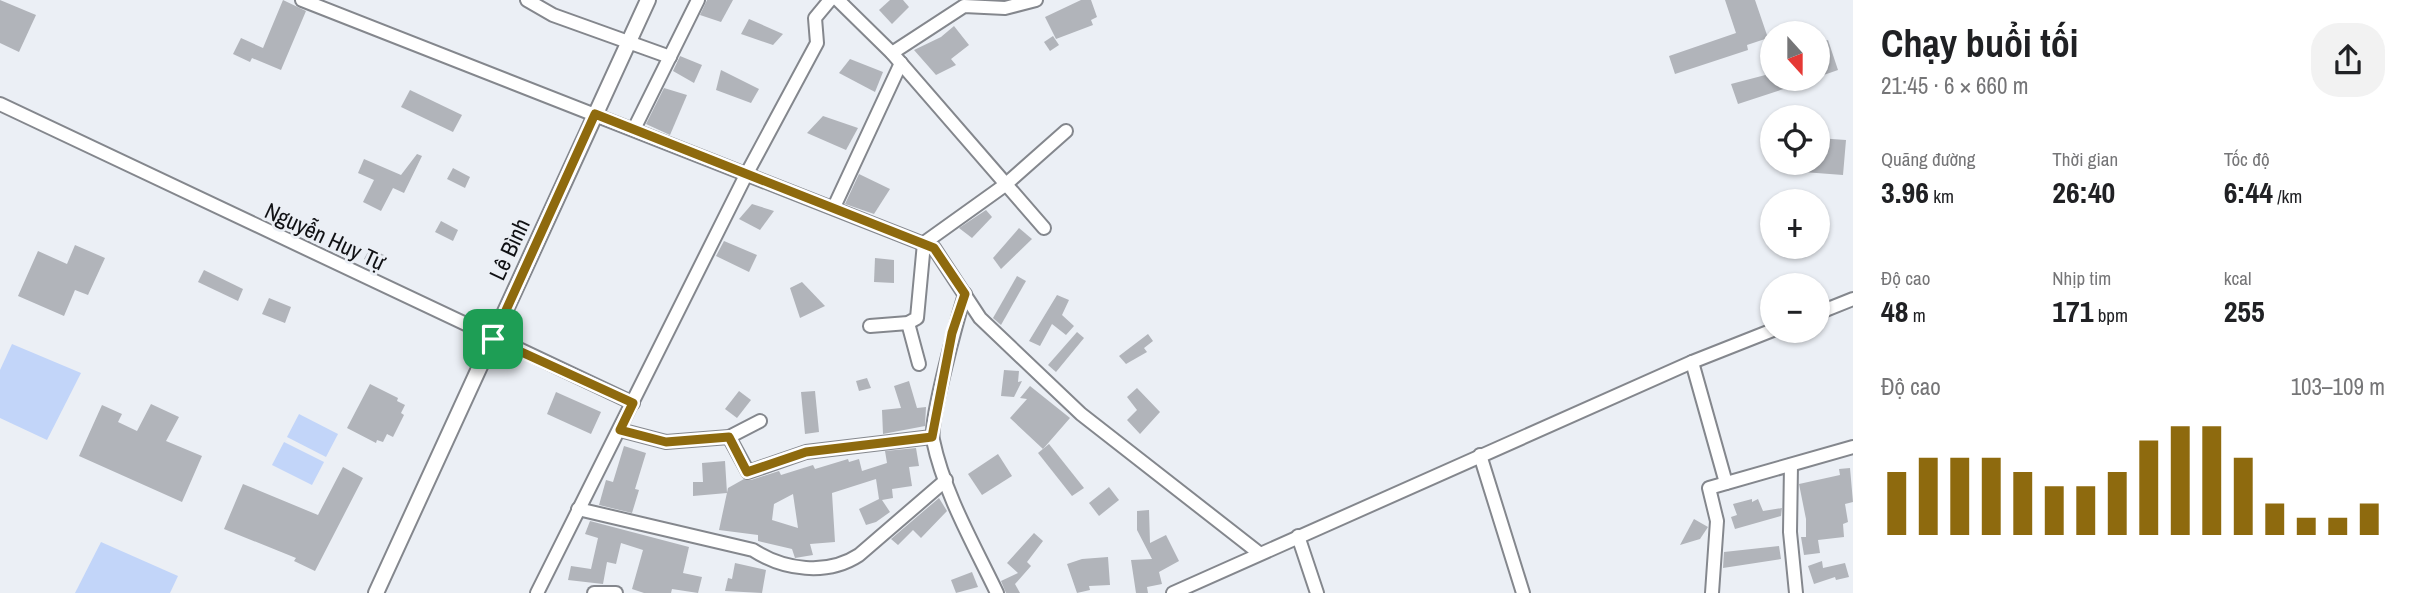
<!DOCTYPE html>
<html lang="vi">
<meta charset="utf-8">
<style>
:root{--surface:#fff;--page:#f2f2f2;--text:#202124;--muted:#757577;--accent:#8e6a0e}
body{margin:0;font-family:"Archivo Narrow",sans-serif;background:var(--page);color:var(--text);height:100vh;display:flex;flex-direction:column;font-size:26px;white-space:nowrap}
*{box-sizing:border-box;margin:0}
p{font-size:23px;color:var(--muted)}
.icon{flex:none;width:38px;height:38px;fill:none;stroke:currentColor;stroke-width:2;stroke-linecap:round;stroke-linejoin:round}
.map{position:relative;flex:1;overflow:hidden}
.sheet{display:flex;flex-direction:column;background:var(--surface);width:560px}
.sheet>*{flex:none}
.needle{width:46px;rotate:159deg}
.buttons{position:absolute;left:1760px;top:21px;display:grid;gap:14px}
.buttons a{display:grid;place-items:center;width:70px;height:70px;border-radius:50%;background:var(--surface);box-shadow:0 2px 5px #0004;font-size:35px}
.pin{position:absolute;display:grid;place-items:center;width:60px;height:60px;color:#fff;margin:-30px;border-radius:14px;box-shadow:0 4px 10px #0006}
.round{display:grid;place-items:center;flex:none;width:74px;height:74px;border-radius:28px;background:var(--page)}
.summary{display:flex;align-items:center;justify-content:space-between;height:119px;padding:0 28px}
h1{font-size:38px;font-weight:800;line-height:52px}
.stats{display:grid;grid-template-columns:repeat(3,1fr);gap:10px;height:119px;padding:7px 28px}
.stats div{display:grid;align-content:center}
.stats b{font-size:30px;font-weight:800}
.stats small{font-size:19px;font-weight:400}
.stats p{font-size:19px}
.chart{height:196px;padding:14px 28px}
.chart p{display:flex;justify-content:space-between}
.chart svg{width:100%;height:126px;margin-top:7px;stroke:var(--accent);stroke-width:6}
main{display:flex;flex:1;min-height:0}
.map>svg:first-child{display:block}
</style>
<main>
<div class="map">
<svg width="1853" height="593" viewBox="0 0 1853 593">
<rect width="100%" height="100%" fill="#ebeff5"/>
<g fill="#c2d5f9">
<polygon points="12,344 81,373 47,440 0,418 0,370"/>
<polygon points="299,414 338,434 326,457 287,437"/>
<polygon points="284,442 324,462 312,485 272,465"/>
<polygon points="101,542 178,576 170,593 75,593"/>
</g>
<g fill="#b1b4ba" fill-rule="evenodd">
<polygon points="0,0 36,15 19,52 0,43"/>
<polygon points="283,0 306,11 281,70 252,58 250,62 233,54 241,38 263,48"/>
<polygon points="707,0 733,0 721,22 700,15"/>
<polygon points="890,0 903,0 909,7 892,24 879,10"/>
<polygon points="1081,0 1091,0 1097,17 1091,20 1093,25 1056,39 1045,17"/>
<polygon points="1725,0 1755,0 1768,38 1747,45 1748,50 1675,74 1669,56 1736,33"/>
<polygon points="749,19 783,34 773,45 741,34"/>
<polygon points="954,26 969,45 951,59 956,65 936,75 914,50 941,37"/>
<polygon points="1053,36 1059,45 1050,51 1044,42"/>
<polygon points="1828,40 1838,70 1818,77 1818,43"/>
<polygon points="680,56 702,65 694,83 673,71"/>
<polygon points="850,59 883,72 875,92 839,73"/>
<polygon points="721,70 759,89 751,103 716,90"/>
<polygon points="1773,73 1773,79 1808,81 1738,104 1731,84"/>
<polygon points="664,88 687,95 670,135 646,124"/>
<polygon points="410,90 462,115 453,132 401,107"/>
<polygon points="823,116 858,128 846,150 807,133"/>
<polygon points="1818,138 1846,140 1843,175 1790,171 1790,163 1818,163"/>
<polygon points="417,154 422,156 404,193 393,188 381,211 363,202 374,180 358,173 364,159 401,175"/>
<polygon points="453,168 470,177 465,188 447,179"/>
<polygon points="859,174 890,189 874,214 845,204"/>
<polygon points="752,204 774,211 760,230 739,219"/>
<polygon points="986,210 992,217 972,238 959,228"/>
<polygon points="441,221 458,230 453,241 435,232"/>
<polygon points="1019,228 1032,239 1001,269 993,258"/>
<polygon points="724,241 757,255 749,272 716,256"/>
<polygon points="75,245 105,258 88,295 75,290 64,316 18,296 38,251 67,264"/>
<polygon points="370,248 388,257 382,268 364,259"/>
<polygon points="875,258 894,260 894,283 874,282"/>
<polygon points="204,270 243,289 238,301 198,282"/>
<polygon points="1017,276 1026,281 1001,325 993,318"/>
<polygon points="802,282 825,306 800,318 790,288"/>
<polygon points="1057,295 1069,300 1062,315 1074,326 1066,335 1052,324 1040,346 1029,341"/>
<polygon points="269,298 291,307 285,323 262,314"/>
<polygon points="1077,332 1084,338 1056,372 1048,365"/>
<polygon points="1148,334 1153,341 1144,348 1147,352 1126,364 1119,356"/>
<polygon points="1004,370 1019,371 1018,382 1022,381 1014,397 1001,396"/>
<polygon points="867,378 871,388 859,391 856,381"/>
<polygon points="909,381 917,408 926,407 925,426 883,434 882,410 901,408 894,386"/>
<polygon points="370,384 398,398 397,401 405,405 401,413 404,415 393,437 387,434 383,442 377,440 376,443 347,428"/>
<polygon points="1030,386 1070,418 1043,449 1010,418 1027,399 1020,398"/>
<polygon points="1137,388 1160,412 1140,434 1127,420 1137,410 1127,397"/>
<polygon points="739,391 751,400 737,418 725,409"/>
<polygon points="815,391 819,432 805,434 801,392"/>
<polygon points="556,392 601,412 591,434 547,414"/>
<polygon points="151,404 179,417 166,441 202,456 182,502 79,456 102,405 122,414 118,422 137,431"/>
<polygon points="1049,444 1084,488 1072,496 1038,453"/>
<polygon points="624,446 646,453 635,489 639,490 632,513 599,505 606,480 613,482"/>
<path d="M916,448l3,18 -10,1 3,19 -20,3 1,9 -11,2 8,12 -14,10 -10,3 -7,-16 20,-10 -3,-20 -44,14 3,49 -25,2 3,11 -18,3 -3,-9 -34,-8v-6l-39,-5 9,-42 16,-9 7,1 28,-9 2,4 32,-10 2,4 33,-10 1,3 10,-3 3,12 25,-8 -2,-12zM793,494l5,34 -26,-8 2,-16z"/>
<polygon points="998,454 1012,476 982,495 968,474"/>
<polygon points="725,461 727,493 693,496 693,482 703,482 702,463"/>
<polygon points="343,467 363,478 315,571 294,561 296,558 224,529 243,484 318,515"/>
<polygon points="1850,468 1853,502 1845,504 1848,522 1843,524 1844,537 1818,540 1820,553 1804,555 1801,537 1806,537 1806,519 1799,484 1840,475 1839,469"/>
<polygon points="1109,487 1119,500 1099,516 1089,503"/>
<polygon points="939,498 947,511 921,538 913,530 898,545 891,539"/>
<polygon points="1752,499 1752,502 1758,499 1763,511 1782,508 1781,516 1735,529 1731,517 1737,515 1733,504"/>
<polygon points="1149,510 1150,543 1166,535 1179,561 1159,572 1162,584 1147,587 1148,593 1136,593 1131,560 1152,559 1137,530 1137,511"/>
<polygon points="1694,519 1708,527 1700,539 1680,545"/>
<polygon points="590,521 689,547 683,573 702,577 698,593 672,589 671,593 644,593 632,589 643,550 621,543 616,564 607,562 603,584 568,580 571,566 591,569 598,538 585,534"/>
<polygon points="1034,533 1043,541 1027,562 1031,566 1015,584 1020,593 1006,593 1001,581 1018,573 1007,563"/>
<polygon points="1779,546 1781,559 1723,568 1724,552"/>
<polygon points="1108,557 1110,585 1089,586 1090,590 1077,593 1067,564 1082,559"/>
<polygon points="1822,561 1823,568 1845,563 1849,577 1836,580 1835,577 1814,584 1808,566"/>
<polygon points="735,563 766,570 762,593 725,591 728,578 732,579"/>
<polygon points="972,572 978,587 956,593 951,580"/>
</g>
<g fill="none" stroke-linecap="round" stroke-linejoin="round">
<g stroke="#84878d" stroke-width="16">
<g id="minor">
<polyline points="302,0 934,248 980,318 1081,414 1259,553"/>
<polyline points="527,0 553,15 670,57"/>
<polyline points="838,0 892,53 1044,228"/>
<polyline points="892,53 964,6 1005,8 1036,0"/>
<polyline points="0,104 633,403"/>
<polyline points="634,129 698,0"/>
<polyline points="834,207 901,63"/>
<path d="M965,294c-7,23 -36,128 -32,146 11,53 41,105 64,153"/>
<polyline points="1818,313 1853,299"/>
<polyline points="908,323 919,364"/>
<polyline points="870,326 908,323 917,318 924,243 1005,185 1066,131"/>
<polyline points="1692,362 1726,483"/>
<polyline points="620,430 666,442 729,437 760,421"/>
<polyline points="729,437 748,472 806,452 932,437"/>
<polyline points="1480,455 1523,593"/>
<polyline points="1791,465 1790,532 1796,593"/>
<path d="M578,509l175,41c31,20 74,26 106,5l87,-75"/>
<polyline points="1298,536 1317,593"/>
<polyline points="537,593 746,175 817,43 815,18 830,0"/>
<polyline points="594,593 616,593"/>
<polyline points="1173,593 1692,362 1773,330"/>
<polyline points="1712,593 1717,521 1709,488 1853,447"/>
</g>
</g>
<g stroke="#84878d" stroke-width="18">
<polyline id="tertiary" points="376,593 648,0"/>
</g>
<use href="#minor" stroke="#fff" stroke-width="12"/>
<use href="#tertiary" stroke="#fff" stroke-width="14"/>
</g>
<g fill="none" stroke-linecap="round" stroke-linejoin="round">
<g stroke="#fff" stroke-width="14">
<polygon id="route" points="595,114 934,248 965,294 952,333 932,437 806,452 747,472 729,437 666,442 620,430 633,403 493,339"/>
</g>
<use href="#route" stroke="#8e6a0e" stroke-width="9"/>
</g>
<g text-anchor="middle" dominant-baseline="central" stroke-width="6" stroke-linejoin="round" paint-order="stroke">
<g font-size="23" fill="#101114" stroke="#ebeff5">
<text transform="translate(325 236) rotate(25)">Nguyễn Huy Tự</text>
<text transform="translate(509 249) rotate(-65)">Lê Bình</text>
</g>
</g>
</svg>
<div class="buttons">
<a><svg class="needle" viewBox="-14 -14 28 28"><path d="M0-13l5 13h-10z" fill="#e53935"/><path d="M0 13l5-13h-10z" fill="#757577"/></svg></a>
<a><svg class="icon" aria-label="locate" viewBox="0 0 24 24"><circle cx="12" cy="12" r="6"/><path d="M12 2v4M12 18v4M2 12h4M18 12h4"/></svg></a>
<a>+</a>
<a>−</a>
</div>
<div class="pin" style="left:493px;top:339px;background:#1e9e55"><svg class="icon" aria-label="arrive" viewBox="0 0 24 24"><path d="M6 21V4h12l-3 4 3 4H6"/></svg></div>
</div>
<section class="sheet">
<div class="summary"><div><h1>Chạy buổi tối</h1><p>21:45 · 6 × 660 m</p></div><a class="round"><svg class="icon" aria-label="share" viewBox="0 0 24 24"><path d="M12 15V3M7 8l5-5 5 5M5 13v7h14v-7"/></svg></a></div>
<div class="stats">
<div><p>Quãng đường</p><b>3.96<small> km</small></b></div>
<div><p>Thời gian</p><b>26:40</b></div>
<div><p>Tốc độ</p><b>6:44<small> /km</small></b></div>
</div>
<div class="stats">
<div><p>Độ cao</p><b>48<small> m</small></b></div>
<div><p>Nhịp tim</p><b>171<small> bpm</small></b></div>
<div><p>kcal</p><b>255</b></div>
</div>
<div class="chart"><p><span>Độ cao</span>103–109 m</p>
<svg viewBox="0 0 160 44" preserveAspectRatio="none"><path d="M5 44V22M15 44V17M25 44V17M35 44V17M45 44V22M55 44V27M65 44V27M75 44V22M85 44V11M95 44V6M105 44V6M115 44V17M125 44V33M135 44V38M145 44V38M155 44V33"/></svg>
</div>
</section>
</main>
